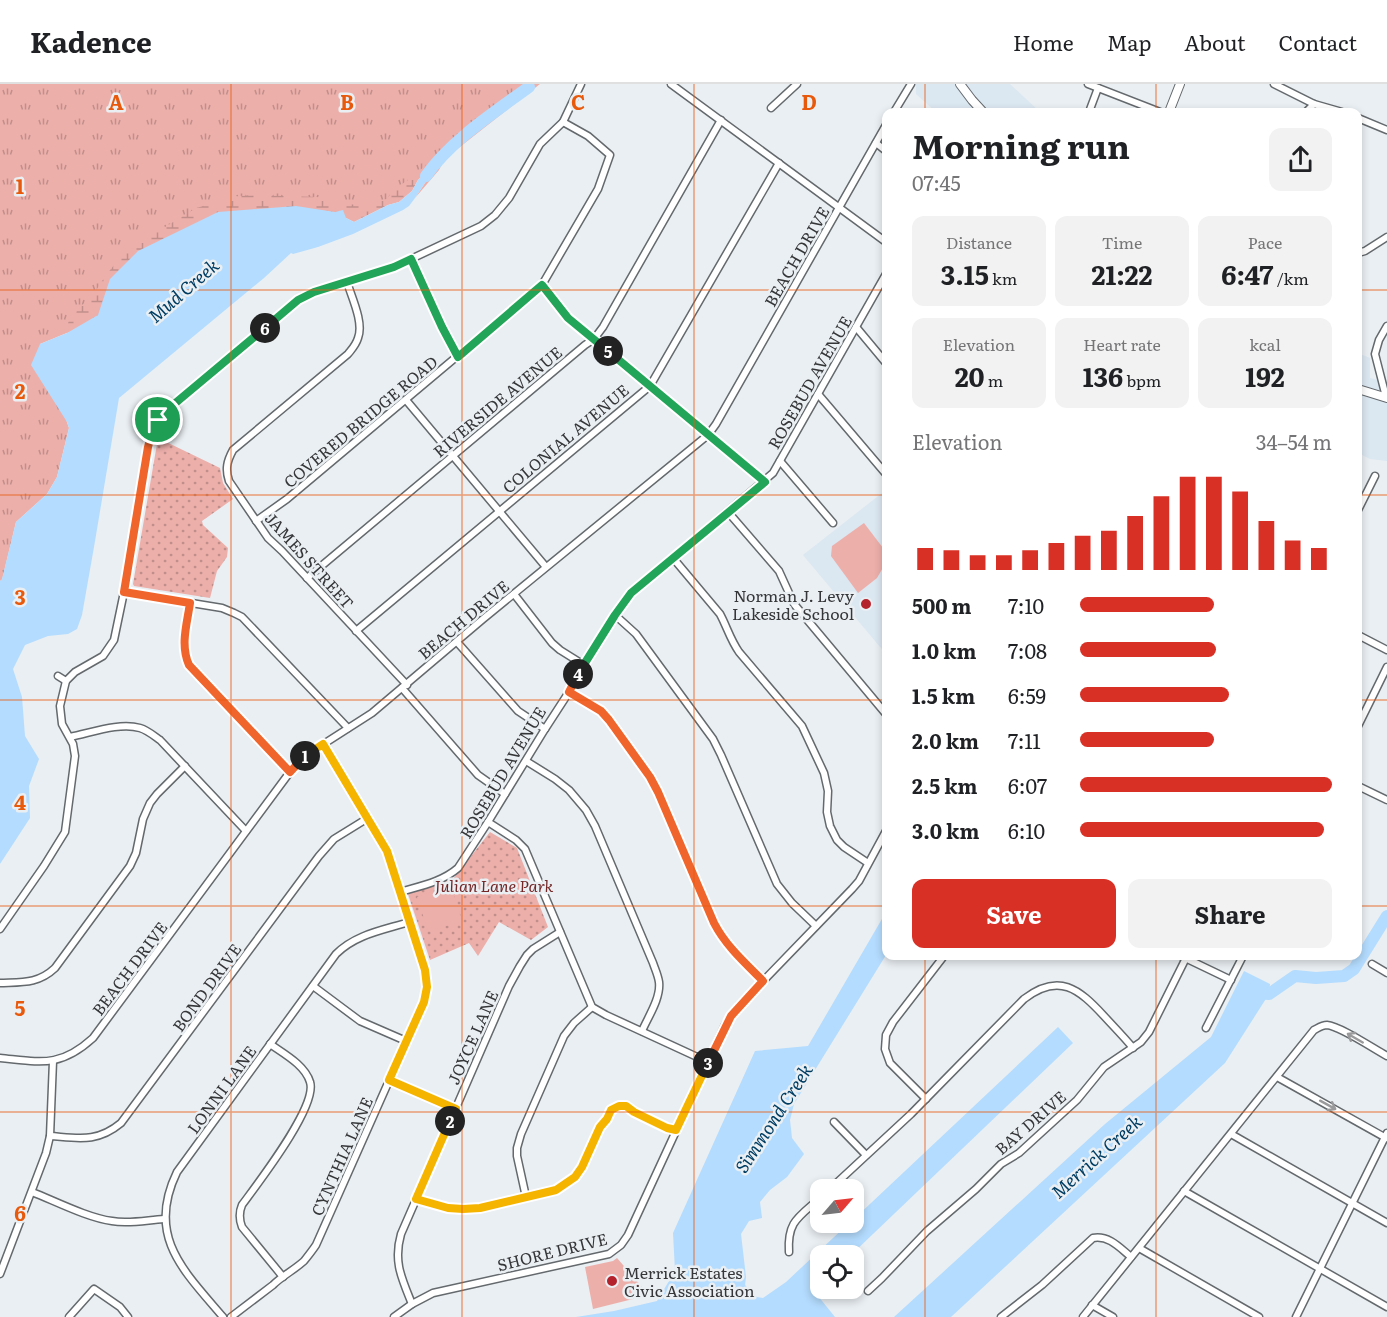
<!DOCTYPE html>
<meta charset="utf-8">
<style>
:root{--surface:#fff;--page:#f2f2f2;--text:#202124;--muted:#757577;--line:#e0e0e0;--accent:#d93025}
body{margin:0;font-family:Literata,serif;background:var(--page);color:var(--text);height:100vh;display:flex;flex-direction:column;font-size:22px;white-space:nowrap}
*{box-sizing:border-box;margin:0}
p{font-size:20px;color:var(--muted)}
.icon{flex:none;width:33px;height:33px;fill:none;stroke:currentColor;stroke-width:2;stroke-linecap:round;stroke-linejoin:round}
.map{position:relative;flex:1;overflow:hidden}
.drawer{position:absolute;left:882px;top:24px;width:480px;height:852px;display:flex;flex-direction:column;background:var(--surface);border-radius:12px;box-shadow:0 3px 9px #0003}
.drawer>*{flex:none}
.needle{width:39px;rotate:62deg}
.tools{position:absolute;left:810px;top:1095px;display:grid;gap:12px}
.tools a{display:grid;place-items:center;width:54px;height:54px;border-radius:12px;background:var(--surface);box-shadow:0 3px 9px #0003;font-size:30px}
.pin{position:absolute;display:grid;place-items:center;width:51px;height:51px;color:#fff;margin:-26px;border:3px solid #fff;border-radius:50%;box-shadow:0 2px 6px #0007}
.km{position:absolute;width:30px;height:30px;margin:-15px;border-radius:50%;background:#222;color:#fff;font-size:16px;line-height:30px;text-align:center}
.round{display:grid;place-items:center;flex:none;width:63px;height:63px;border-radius:12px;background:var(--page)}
.head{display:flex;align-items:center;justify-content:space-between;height:102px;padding:0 30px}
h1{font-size:33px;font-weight:700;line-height:45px}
.stats{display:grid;grid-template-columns:repeat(3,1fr);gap:9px;height:102px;padding:6px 30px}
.stats div{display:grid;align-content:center;border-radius:12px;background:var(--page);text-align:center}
.stats b{font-size:26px;font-weight:700}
.stats small{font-size:16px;font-weight:400}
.stats p{font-size:16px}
.chart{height:168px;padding:12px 30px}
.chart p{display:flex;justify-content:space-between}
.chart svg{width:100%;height:108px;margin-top:6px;stroke:var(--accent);stroke-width:6}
.cta{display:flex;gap:12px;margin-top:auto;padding:12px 30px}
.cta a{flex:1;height:69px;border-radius:12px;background:var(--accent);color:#fff;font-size:24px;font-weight:700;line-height:69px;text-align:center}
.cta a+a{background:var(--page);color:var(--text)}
ul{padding:0 30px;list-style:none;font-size:20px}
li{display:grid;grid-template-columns:96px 72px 1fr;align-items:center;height:45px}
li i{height:15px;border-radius:8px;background:var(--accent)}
header{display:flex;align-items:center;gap:36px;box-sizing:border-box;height:84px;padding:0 30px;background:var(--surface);border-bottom:2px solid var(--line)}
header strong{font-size:28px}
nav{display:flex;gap:33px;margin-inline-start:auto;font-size:21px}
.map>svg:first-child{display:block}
</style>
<header>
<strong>Kadence</strong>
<nav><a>Home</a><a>Map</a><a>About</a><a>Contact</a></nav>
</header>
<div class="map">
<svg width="1387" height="1233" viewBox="0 0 1387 1233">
<defs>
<pattern id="grass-tufts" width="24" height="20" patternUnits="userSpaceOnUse" patternTransform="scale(1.5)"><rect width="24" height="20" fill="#edafaa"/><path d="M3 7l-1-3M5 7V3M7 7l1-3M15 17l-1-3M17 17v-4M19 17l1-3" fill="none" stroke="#c18f8b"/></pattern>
<pattern id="wetland-marsh" width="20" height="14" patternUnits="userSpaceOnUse" patternTransform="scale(1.5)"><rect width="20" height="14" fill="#edafaa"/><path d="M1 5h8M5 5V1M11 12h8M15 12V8" fill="none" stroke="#c18f8b"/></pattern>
<pattern id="park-dots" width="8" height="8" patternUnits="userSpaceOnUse" patternTransform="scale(1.5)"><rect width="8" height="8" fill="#edafaa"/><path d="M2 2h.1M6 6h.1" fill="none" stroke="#c18f8b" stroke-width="1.8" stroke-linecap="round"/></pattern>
</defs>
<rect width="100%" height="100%" fill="#eaeff3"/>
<g fill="#dbe7f1">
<polygon points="916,0 1010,0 1040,28 936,28 916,10"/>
<polygon points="1358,269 1370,274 1370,294 1387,298 1387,377 1370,375 1358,369"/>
<polygon points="886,406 886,570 803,471"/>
</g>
<polygon fill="url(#grass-tufts)" points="0,0 540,0 442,77 388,117 40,260 69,344 57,393 47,410 16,438 2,496 0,497"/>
<polygon fill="url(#wetland-marsh)" points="446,72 439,86 415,114 433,87 434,80 418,96 412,107 399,118 388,121 354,138 346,134 343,126 335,128 296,122 110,195 98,231 67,249 68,239 73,231 95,208 106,191 128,164 152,147 165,143 196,124 218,118 228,113 252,111 317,113 344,120 362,121 387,115 393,106 411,94 434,74"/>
<g fill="url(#park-dots)">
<polygon points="158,354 220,384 223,399 233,415 202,437 203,441 228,464 227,473 217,487 210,514 134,502 133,500"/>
<polygon points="490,748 517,764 548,843 531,856 499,838 478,872 469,859 430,876 408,810 454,794"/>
</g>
<g fill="#edafaa">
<polygon points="864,439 883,464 885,480 877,494 858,509 831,472 832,462"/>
<polygon points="451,802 462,837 428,847 417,813"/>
<polygon points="617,1174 649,1211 593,1225 585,1183 613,1177"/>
</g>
<g fill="#b4dcfe">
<polygon points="435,79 433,87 415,114 409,122 403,126 353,150 318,163 293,170 291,169 264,194 119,314 94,463 82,531 77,545 68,550 48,552 25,561 13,585 22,613 25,652 39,675 29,702 30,734 0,780 0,497 2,495 16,438 47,410 57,393 69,344 67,338 31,281 40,260 67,249 98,231 110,195 138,167 218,128 296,122 335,128 343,126 346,134 354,138 388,121 399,118 412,107 418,96"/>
<polygon points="886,828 886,871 794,1020 790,1036 792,1054 804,1070 787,1093 770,1106 760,1118 762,1134 749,1137 741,1150 746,1193 745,1201 757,1213 763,1214 786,1198 849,1139 854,1138 854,1135 1058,943 1073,959 851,1171 820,1172 820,1200 814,1207 835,1233 576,1233 614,1227 657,1217 675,1187 673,1149 755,967 808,962"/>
<polygon points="1244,887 1270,900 1269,910 1225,979 951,1233 894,1233 1105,1040 1211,953"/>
</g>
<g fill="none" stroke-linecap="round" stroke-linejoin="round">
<g stroke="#b4dcfe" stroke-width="12">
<path d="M426,92c24,-35 69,-64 103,-89"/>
<polyline points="1255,909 1269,910 1295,892 1316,894 1344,892 1354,885 1387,832"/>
</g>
<g stroke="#64696d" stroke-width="9">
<g id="minor">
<polyline points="671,0 886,158"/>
<polyline points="1088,0 1160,28"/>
<polyline points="1274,0 1314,20 1342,28"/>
<polyline points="771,24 797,0"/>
<polyline points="894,28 911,0"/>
<polyline points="1089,28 1098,4"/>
<polyline points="1306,28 1314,20"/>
<polyline points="1358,34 1387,46"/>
<polyline points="876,59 886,67"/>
<polyline points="1358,169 1365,167 1387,153"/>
<polyline points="411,175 442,243 458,273"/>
<path d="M347,198c5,16 17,41 11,56 -2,7 -6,11 -10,16l-115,96c-6,11 -8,19 -4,31l39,57 14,13 125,134"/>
<polyline points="542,201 568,234 765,397"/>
<polyline points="856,243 886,279"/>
<polyline points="818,310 886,390"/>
<polyline points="1386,313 1375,270 1379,256 1387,242"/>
<polyline points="406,316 546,483"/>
<polyline points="780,377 833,439"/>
<polyline points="1358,426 1375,392"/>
<polyline points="728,428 779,487 794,520 886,630"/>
<polyline points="256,437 287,415 542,201 598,105 610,71 588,52 563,38"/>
<path d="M673,474l47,56c7,13 10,25 19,38l63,74 22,47 4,18 -1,21 3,14 7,14 7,7 24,16"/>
<polyline points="307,494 585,261 594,255 603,243 721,36"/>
<polyline points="124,508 222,524 234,529 242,533 348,644"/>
<polyline points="514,510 552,559 560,566 584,581"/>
<path d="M191,519c-4,21 -11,42 -2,62l101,107"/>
<polyline points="615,531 636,550 713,655 721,671 777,800 792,819 816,842"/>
<polyline points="356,547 650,302 779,79"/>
<polyline points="1358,551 1387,566"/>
<polyline points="457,558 518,627 545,645"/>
<polyline points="58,592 66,597"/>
<polyline points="402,604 478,691 505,710"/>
<path d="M569,608l32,19 8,9 41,57 8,15 56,131c12,23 30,39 49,58"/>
<polyline points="1358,642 1387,583"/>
<path d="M70,653c21,-4 49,-15 70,-9 7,2 13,7 20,12l86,91"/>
<path d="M526,677l29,18 14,11 17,20 9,16 58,137c2,6 5,12 6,19 2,16 -11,35 -17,49"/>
<polyline points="1358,702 1387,716"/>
<polyline points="488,738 516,756 525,765 592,923 606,931 708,978"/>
<path d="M400,808c20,-6 42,-10 58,-24l30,-46 57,-93 24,-37 15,-27 40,-64 7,-8 142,-120 113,-199"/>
<path d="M0,845l44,-63 21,-34 10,-76 -2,-12 -11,-20 -2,-18 6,-25 9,-9 28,-16 11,-16 10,-48 24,-145c4,-17 12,-30 25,-42l129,-108 12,-5 80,-25 87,-41 14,-11 14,-17 31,-54 23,-22 18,-38"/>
<polyline points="1181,872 1231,896"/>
<polyline points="1372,880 1387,889"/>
<path d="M0,899c22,-1 38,1 55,-15l75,-102 6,-13 7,-34 7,-16 7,-9 28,-28"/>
<polyline points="313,902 360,937 406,957"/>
<polyline points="1206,944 1243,872"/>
<path d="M270,960c14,10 35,21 40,38 8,24 -52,101 -68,123 -3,7 -3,14 0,22l41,50"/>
<path d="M0,974c41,4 60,10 93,-20l197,-266 18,-18 64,-41 111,-94 225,-184 8,-11 170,-299"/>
<polyline points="1277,993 1386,1054"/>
<polyline points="389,996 456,1025"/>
<polyline points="926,1015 890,979 885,965 886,951 893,938 944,872"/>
<polyline points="834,1038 866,1071"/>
<polyline points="1231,1050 1387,1139"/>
<path d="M50,1052c28,2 47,7 71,-13l198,-267 15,-17 34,-21"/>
<path d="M829,1106l82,-76 113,-115c35,-27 55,-10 80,17 10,11 20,21 29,32"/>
<polyline points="1184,1107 1387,1223"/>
<path d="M32,1108c23,9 56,26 80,29 17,3 35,-1 52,-2"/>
<polyline points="526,1113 517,1072 517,1064 521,1050 564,952 574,939 592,923"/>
<polyline points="416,1115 449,1124 463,1125 480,1124 557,1106 571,1097 575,1093 582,1083 600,1043 607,1035 611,1026 619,1022 626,1022 634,1028 667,1044 676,1046"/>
<polyline points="1139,1164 1259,1233"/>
<path d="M789,1168c-2,-31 10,-35 31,-54"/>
<polyline points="0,1190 46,1069 50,1052 53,977"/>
<polyline points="868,1207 882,1194 927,1147 976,1105 1001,1080 1019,1069 1031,1058 1077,1016 1104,983 1141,958 1149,948 1186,874"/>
<path d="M412,1220c-10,-25 -19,-42 -11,-70l108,-248 11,-20 7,-11 6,-6 27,-17"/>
<polyline points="1092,1221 1113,1233"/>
<polyline points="69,1233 94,1205 120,1223 128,1233"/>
<path d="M223,1233c-40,-47 -77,-81 -46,-145l159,-218c20,-20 48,-24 73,-32"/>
<path d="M231,1233l42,-32c9,-9 21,-15 31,-24 4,-5 8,-10 12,-16l108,-243 3,-15 -2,-17 -38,-119 -64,-107"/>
<polyline points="394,1233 412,1220 433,1209 609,1170 621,1161 628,1151 725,941 739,922 852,805 859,797 886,747"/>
<path d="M1001,1233l41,-32 51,-47c16,-3 27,10 38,19"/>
<path d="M1083,1233l231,-287c4,-2 8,-5 13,-5 13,1 47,24 60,31"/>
<polyline points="1296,1233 1387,1049"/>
</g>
</g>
<g stroke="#64696d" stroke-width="10">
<g id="major">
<polyline points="960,0 972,16 983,28"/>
<polyline points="1169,28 1180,0"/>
<polyline points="1358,305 1387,314"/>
</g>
</g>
<use href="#minor" stroke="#fff" stroke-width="6"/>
<use href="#major" stroke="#fff" stroke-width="8"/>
</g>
<defs><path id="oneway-shaft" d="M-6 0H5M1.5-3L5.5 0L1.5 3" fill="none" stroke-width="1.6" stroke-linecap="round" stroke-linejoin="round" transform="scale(1.5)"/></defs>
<g stroke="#9a9a9c">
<use href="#oneway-shaft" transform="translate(1355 954) rotate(-150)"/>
<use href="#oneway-shaft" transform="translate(1328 1021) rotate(29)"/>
</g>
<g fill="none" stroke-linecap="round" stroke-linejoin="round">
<g stroke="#fff" stroke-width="12">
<path id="split-1" d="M158,336l-7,16 -3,11 -24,145 66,11c-3,21 -10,42 -1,62l101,107 15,-16"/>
</g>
<g stroke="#fff" stroke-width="12">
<polyline id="split-2" points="305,672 323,660 387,767 425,886 427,903 424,918 389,996 456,1025 450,1037"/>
</g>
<g stroke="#fff" stroke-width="12">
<polyline id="split-3" points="450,1037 416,1115 448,1124 463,1125 480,1124 556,1106 575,1093 582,1083 600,1043 607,1035 611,1026 619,1022 626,1022 634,1028 667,1044 676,1046 708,979"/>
</g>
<g stroke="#fff" stroke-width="12">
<path id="split-4" d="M578,590l-9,18 32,19 8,9 41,57 8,15 56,131c12,23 30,39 49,58l-32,35 -23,47"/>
</g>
<g stroke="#fff" stroke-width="12">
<polyline id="split-5" points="578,590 615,531 631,509 765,398 608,267"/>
</g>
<g stroke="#fff" stroke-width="12">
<polyline id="split-6" points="265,244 298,216 314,208 394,183 411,175 442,243 458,273 542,201 568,234 608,267"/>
</g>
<g stroke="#fff" stroke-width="12">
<polyline id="split-7" points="158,336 173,321 265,244"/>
</g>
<use href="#split-1" stroke="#f0652b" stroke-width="8"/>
<use href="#split-2" stroke="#f5b400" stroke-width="8"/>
<use href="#split-3" stroke="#f5b400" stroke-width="8"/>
<use href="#split-4" stroke="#f0652b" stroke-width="8"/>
<use href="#split-5" stroke="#22a559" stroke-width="8"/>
<use href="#split-6" stroke="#22a559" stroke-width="8"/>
<use href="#split-7" stroke="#22a559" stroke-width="8"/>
</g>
<path fill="none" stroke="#e8590c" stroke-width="1.5" stroke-opacity="0.55" d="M231,0v1233M462,0v1233M694,0v1233M925,0v28M1156,0v28M0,206h886M1358,206h29M0,411h886M1358,411h29M0,616h886M1358,616h29M0,822h886M1358,822h29M925,872v361M1156,872v361M0,1028h1387"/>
<g fill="#b4232c" stroke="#eaeff3" stroke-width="2">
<circle cx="866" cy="520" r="6"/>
<circle cx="612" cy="1197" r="6"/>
</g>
<g text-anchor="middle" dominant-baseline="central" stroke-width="5" stroke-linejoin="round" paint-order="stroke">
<g font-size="16" fill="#353638" stroke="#eaeff3">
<text transform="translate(796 172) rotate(-60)">BEACH DRIVE</text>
<text transform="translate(809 298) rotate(-60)">ROSEBUD AVENUE</text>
<text transform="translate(497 317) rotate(-40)">RIVERSIDE AVENUE</text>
<text transform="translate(360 337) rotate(-40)">COVERED BRIDGE ROAD</text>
<text transform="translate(565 354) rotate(-40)">COLONIAL AVENUE</text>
<text transform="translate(310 476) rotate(48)">JAMES STREET</text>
<text transform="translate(463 535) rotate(-40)">BEACH DRIVE</text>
<text transform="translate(502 688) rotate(-59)">ROSEBUD AVENUE</text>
<text transform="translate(129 884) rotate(-53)">BEACH DRIVE</text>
<text transform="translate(206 903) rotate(-54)">BOND DRIVE</text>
<text transform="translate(472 953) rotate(-66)">JOYCE LANE</text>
<text transform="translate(221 1005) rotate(-54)">LONNI LANE</text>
<text transform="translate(1030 1038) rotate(-41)">BAY DRIVE</text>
<text transform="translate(341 1072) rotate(-66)">CYNTHIA LANE</text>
<text transform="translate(552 1167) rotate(-14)">SHORE DRIVE</text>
</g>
<g font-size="16" fill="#353638" stroke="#eaeff3" text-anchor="end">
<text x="854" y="511">Norman J. Levy<tspan x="854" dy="18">Lakeside School</tspan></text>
<text x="624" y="1188" text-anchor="start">Merrick Estates<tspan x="624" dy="18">Civic Association</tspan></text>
</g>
<g font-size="16" font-style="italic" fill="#742727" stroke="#eaeff3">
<text x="494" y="801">Julian Lane Park</text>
</g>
<g font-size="18" font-style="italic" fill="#003d63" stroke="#eaeff3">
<text transform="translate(183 206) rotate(-41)">Mud Creek</text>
<text transform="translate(773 1034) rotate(-57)">Simmond Creek</text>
<text transform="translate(1096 1072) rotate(-42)">Merrick Creek</text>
</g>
</g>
<g font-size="20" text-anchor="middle" font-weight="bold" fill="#e8590c" stroke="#eaeff3" stroke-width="5" stroke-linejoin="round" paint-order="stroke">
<text x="116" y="26">A</text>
<text x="347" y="26">B</text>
<text x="578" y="26">C</text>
<text x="809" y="26">D</text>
<text x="20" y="110">1</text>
<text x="20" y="315">2</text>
<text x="20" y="521">3</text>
<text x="20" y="726">4</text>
<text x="20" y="932">5</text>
<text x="20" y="1137">6</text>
</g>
</svg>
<div class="tools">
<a><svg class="needle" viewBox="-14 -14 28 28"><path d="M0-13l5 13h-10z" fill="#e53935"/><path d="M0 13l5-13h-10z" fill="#757577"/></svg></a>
<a><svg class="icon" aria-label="locate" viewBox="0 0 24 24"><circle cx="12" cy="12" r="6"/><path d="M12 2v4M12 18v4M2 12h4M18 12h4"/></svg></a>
</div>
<div class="pin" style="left:158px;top:336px;background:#1e9e55"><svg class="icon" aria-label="arrive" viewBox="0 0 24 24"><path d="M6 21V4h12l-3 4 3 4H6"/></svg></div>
<b class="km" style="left:305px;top:672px">1</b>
<b class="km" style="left:450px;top:1037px">2</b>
<b class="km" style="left:708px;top:979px">3</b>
<b class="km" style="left:578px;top:590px">4</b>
<b class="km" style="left:608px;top:267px">5</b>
<b class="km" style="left:265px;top:244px">6</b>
<section class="drawer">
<div class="head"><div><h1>Morning run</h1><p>07:45</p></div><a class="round"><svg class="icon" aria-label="share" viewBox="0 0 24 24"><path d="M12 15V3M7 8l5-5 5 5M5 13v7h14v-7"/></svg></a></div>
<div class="stats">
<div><p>Distance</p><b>3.15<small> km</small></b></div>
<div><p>Time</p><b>21:22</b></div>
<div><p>Pace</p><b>6:47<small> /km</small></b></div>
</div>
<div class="stats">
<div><p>Elevation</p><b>20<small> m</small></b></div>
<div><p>Heart rate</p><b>136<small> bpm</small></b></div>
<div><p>kcal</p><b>192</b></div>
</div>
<div class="chart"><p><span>Elevation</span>34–54 m</p>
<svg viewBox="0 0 160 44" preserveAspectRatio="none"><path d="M5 44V35M15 44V36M25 44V38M35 44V38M45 44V36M55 44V33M65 44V30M75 44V28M85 44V22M95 44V14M105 44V6M115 44V6M125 44V12M135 44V24M145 44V32M155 44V35"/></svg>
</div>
<ul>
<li><b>500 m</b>7:10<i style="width:53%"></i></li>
<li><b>1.0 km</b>7:08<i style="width:54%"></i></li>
<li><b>1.5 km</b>6:59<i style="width:59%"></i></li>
<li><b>2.0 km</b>7:11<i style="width:53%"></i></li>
<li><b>2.5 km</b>6:07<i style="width:100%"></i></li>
<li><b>3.0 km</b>6:10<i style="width:97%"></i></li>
</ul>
<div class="cta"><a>Save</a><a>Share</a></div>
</section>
</div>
